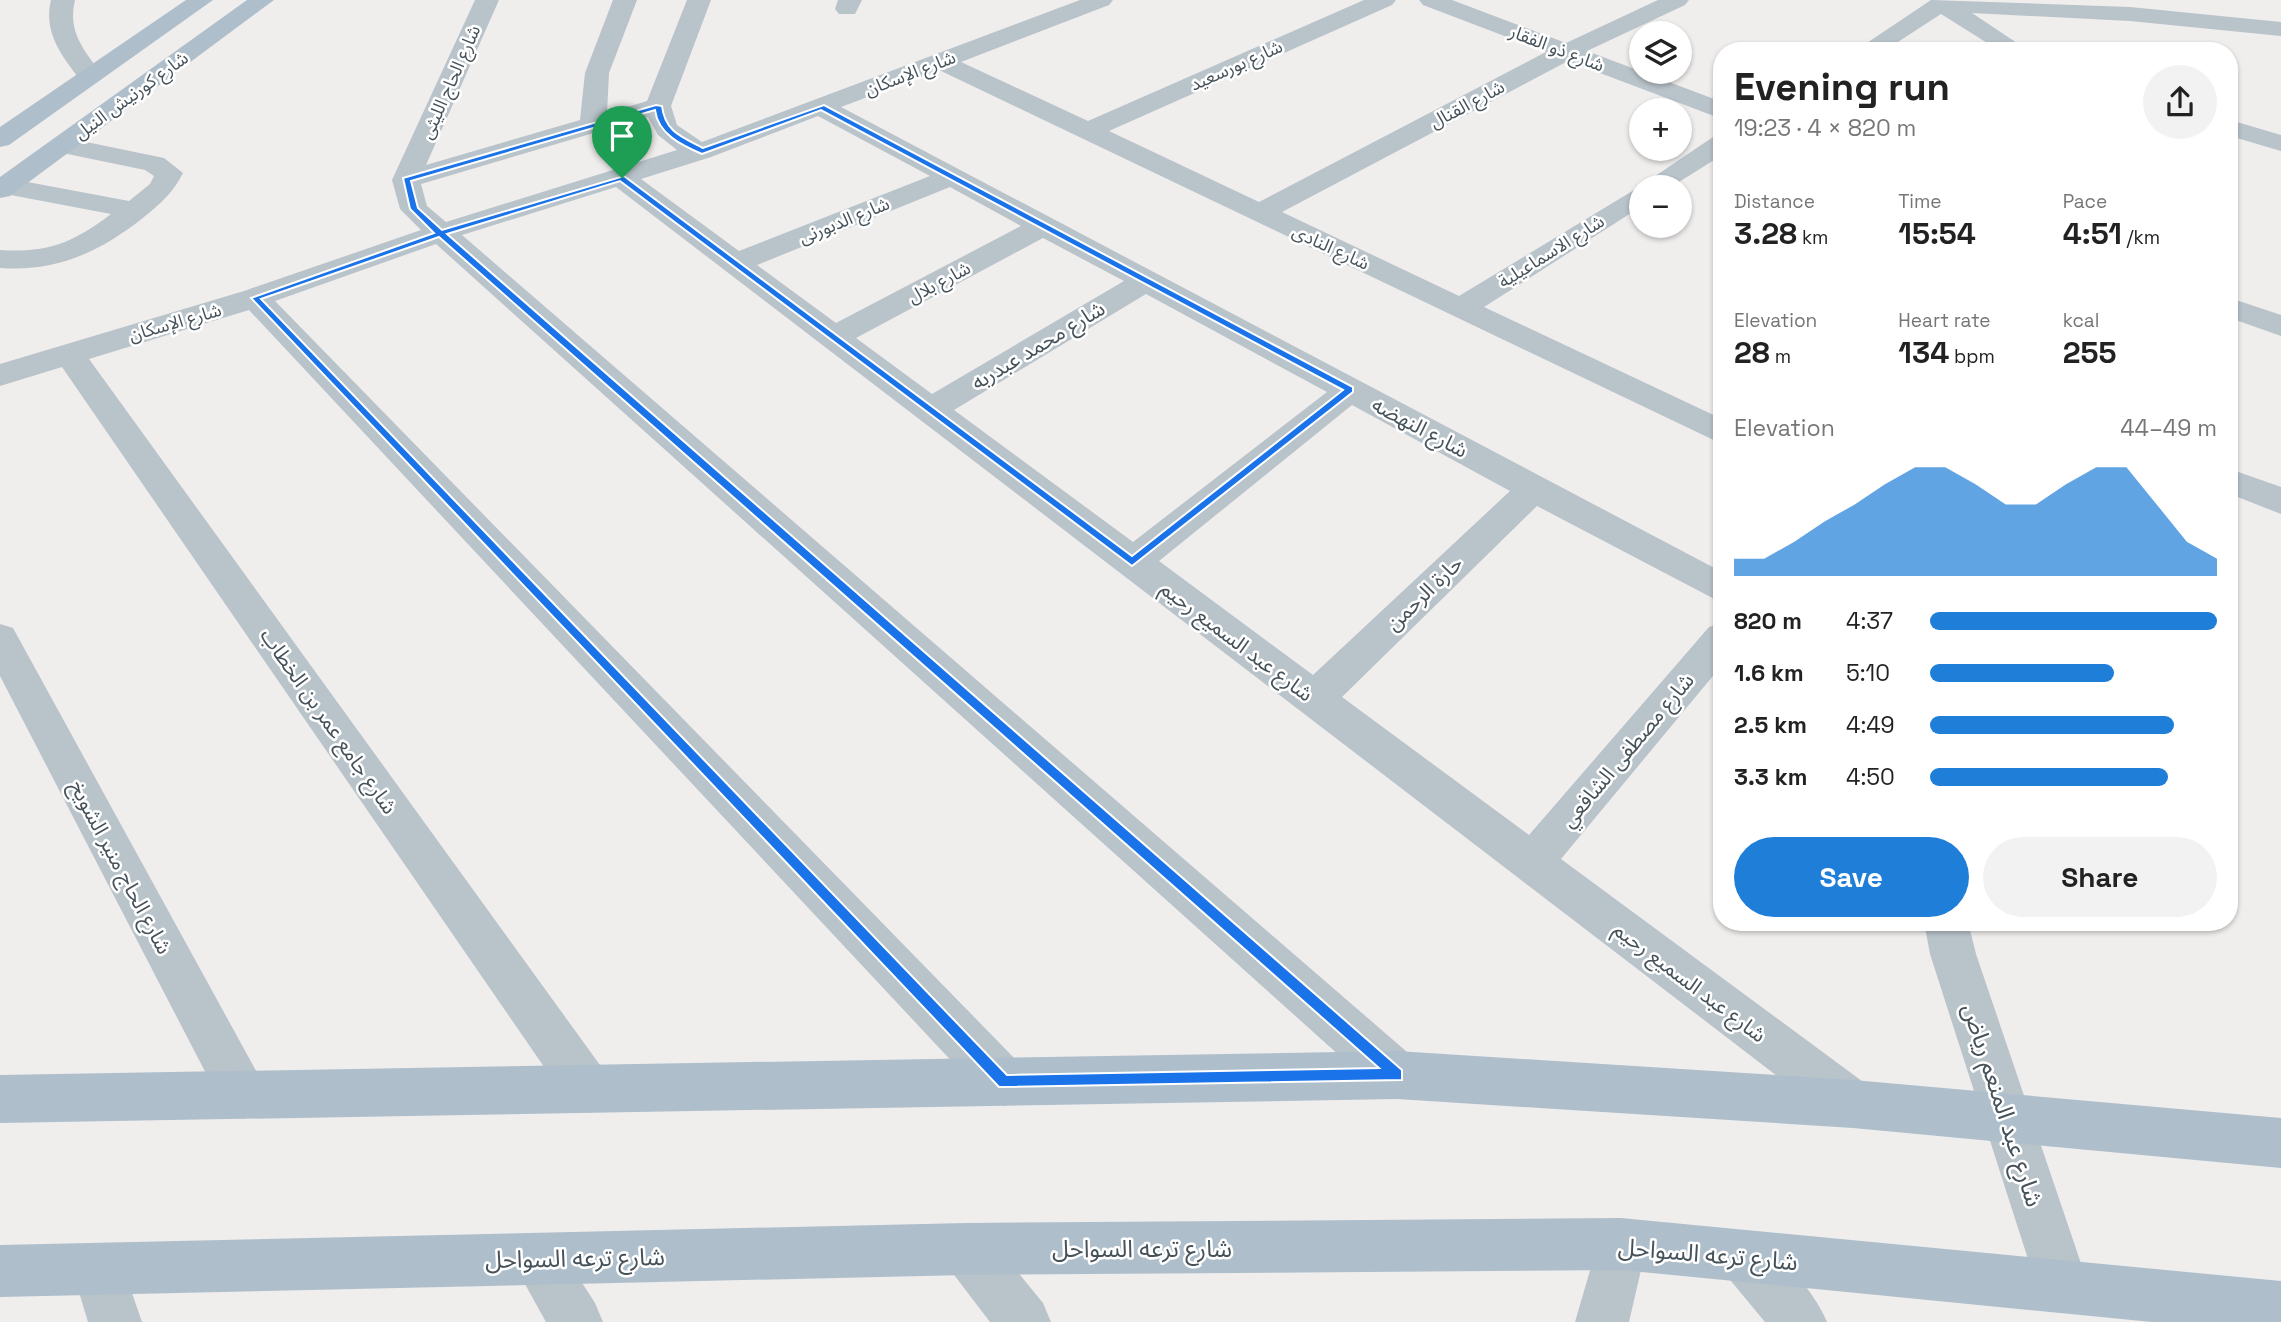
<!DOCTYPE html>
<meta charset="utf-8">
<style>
:root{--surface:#fff;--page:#f2f2f2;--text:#222;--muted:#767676;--accent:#1f7ed8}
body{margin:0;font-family:"Space Grotesk","Noto Sans Arabic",sans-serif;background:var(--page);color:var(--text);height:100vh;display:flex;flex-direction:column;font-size:26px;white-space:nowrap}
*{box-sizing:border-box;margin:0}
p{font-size:23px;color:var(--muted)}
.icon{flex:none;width:38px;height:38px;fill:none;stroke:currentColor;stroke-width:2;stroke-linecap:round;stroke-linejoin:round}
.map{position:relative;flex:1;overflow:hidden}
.panel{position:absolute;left:1713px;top:42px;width:525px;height:889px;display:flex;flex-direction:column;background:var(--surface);border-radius:28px;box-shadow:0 2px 5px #0004}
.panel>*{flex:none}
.controls{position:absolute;left:1629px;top:21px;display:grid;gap:14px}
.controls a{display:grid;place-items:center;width:63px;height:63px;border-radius:50%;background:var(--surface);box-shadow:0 2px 5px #0004;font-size:35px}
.pin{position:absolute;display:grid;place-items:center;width:60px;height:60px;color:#fff;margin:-72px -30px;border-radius:50% 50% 50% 0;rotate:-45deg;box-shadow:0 0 7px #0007}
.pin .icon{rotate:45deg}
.round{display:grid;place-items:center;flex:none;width:74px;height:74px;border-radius:37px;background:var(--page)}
.summary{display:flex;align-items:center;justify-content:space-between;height:119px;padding:0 21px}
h1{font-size:38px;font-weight:800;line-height:52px}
.figures{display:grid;grid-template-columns:repeat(3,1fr);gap:10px;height:119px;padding:7px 21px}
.figures div{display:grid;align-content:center}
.figures b{font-size:30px;font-weight:800}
.figures small{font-size:19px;font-weight:400}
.figures p{font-size:19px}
.chart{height:196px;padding:14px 21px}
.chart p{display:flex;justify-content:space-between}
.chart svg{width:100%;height:126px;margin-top:7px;fill:var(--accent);opacity:.7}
.cta{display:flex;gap:14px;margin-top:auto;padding:14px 21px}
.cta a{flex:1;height:80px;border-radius:42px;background:var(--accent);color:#fff;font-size:28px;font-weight:800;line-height:80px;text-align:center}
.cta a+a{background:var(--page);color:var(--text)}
ul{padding:0 21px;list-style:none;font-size:23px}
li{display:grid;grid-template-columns:112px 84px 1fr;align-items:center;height:52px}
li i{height:18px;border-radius:9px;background:var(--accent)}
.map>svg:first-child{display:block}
</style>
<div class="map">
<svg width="2281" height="1322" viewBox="0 0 2281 1322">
<rect width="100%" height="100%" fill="#f0eded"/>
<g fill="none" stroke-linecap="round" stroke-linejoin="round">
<g fill="#b9c3ca" fill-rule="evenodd">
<path d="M51,0h24c-8,33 10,51 28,76l-4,5h-18c-19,-25 -38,-48 -30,-81z"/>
<path d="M475,0h24l-73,165 154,-45 5,-47 28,-73h24l-28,73 -2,40 40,-12 40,-101h24l-40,106 6,19 25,17 378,-142h33l-4,5 -148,57 127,59 276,-121h32l-4,5 -283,126 150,71 287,-150 -123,-47 -4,-5h33l114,43 92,-43h31l-4,5 -98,46 135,51v17l-154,-58 -286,151 177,84 180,-109 74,-50 9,-2v20l-51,32h-29v19l-158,101 238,112v25l-783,-374 -98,37 881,465v31l-185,-97 -195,191 187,138 180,-208 13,-4v42l-161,194 309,228 7,17 -7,17 -17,7 -17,-7 -1220,-934 -154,48 952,823 7,17 -7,17 -17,7 -17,-7 -944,-848 -161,57 746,764 7,17 -7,17 -17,7 -17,-7 -738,-789 -160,49 516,713 7,17 -7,17 -17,7 -17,-7 -509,-739 -62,19v-22l244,-73 177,-61 -21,-21 -8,-29zM818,116l112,60 -191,75 -98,-72 70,-22zM648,117l10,18 19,15 -231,72 -19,-16 -6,-22zM950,187l71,39 -185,97 -79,-58zM1043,238l81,43 -192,113 -76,-56zM1146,294l181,98 -194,150 -179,-132zM1352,405l158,86 -197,184 -154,-114z"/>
<polygon points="838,0 862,0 855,14 839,14 835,9"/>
<polygon points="1931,0 2130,7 2281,22 2281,36 2130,21 1972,13 2029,51 2000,51 1941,14 1884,51 1855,51"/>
<polygon points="2230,120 2281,135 2281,151 2230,136"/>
<path d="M62,137l102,21 19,15c-10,20 -22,30 -39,44 -44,35 -87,55 -144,51v-18c48,3 73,-7 111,-36l-111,-21v-14l6,-1 123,23 21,-17 4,-8 -9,-6 -92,-19 -4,-6 4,-6z"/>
<polygon points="2230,298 2281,315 2281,336 2230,318"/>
<polygon points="2230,469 2281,487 2281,514 2230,494"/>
<polygon points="0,624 13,628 260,1078 267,1095 260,1112 243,1119 226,1112 0,676"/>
<polygon points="1924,922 1968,922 1976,954 2089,1287 2082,1306 2063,1313 2044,1306 2037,1287 1930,954"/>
<polygon points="1621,1218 1639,1226 1647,1244 1629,1322 1575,1322 1603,1226"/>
<polygon points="966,1223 984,1231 1043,1303 1051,1322 990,1322 948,1267 940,1249 948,1231"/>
<path d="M1744,1231c31,13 70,60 83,91h-62l-39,-47 -8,-18 8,-18z"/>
<polygon points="537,1233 555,1241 595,1303 603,1322 546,1322 511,1259 519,1241"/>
<polygon points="98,1243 117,1250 142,1322 88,1322 72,1269 79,1250"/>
</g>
<g fill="#aebfcb" fill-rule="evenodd">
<polygon points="186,0 213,0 9,145 0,147 0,127"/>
<polygon points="247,0 274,0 10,196 0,198 0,177"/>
<polygon points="1397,1051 1853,1080 2281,1118 2281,1168 1853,1128 1397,1099 0,1123 0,1075"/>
<polygon points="1621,1218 2281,1281 2281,1322 2152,1322 1621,1270 966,1275 0,1297 0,1245 966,1223"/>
</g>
</g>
<path fill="#1a73e8" stroke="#fff" stroke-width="2" fill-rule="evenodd" d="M656,105l6,1c3,26 20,31 41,42l121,-43 529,282v5l-221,174 -512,-385 -173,53 955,836v10l-403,7 -748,-789 183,-65 -24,-24 -7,-31zM655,110c3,24 26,35 47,44l119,-44 522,280 -211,166 -508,-380 -182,54 -24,-22 -7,-27zM439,237l940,831 -372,7 -746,-776z"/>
<g text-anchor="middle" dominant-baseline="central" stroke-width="5" stroke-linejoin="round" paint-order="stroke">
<g font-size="18" fill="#46525a" stroke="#fff">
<text transform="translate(1557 48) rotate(21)">شارع ذو الفقار</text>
<text transform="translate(1236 65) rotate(-24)">شارع بورسعيد</text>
<text transform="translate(910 73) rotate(-21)">شارع الإسكان</text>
<text transform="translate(450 82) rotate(-66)">شارع الحاج الليثى</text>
<text transform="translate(131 95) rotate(-36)">شارع كورنيش النيل</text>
<text transform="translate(1467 104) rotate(-28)">شارع القنال</text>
<text transform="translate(844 220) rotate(-22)">شارع الدبورنى</text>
<text transform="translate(1331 247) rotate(25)">شارع النادى</text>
<text transform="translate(1551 251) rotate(-32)">شارع الاسماعيلية</text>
<text transform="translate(939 282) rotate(-28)">شارع بلال</text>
<text transform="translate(175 322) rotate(-16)">شارع الإسكان</text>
</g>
<g font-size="21" fill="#46525a" stroke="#fff">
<text transform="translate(1038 345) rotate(-31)">شارع محمد عبدربه</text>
<text transform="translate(1420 427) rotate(28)">شارع النهضه</text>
<text transform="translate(1424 593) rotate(-44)">حارة الرحمن</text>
<text transform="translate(1237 641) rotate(37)">شارع عبد السميع رحيم</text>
<text transform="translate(329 721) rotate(55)">شارع جامع عمر بن الخطاب</text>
<text transform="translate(1627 750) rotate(-50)">شارع مصطفى الشافعي</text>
<text transform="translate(121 867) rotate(62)">شارع الحاج منير الشويخ</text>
<text transform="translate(1690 982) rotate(37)">شارع عبد السميع رحيم</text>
</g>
<g font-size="24" fill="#46525a" stroke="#fff">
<text transform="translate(2003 1105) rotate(72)">شارع عبد المنعم رياض</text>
<text x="1142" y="1248">شارع ترعه السواحل</text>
<text transform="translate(1708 1254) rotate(5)">شارع ترعه السواحل</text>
<text transform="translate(575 1258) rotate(-1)">شارع ترعه السواحل</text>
</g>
</g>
</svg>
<div class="controls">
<a><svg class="icon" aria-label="layers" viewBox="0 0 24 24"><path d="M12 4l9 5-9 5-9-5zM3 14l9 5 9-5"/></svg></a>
<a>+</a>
<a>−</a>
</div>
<div class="pin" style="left:622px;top:178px;background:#1e9e55"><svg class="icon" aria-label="arrive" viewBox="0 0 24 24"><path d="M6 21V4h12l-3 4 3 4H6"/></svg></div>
<section class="panel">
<div class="summary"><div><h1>Evening run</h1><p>19:23 · 4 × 820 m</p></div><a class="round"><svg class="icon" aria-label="share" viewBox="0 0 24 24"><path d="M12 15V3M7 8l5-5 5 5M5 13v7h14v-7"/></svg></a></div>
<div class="figures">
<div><p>Distance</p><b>3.28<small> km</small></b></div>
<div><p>Time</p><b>15:54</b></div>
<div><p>Pace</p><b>4:51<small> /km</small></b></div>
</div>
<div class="figures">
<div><p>Elevation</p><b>28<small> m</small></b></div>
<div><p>Heart rate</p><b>134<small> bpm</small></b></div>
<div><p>kcal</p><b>255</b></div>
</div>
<div class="chart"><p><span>Elevation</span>44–49 m</p>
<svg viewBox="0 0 160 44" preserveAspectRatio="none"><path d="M0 44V38L10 38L20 32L30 25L40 19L50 12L60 6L70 6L80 12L90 19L100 19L110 12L120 6L130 6L140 19L150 32L160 38V44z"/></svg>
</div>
<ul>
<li><b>820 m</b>4:37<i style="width:100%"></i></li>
<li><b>1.6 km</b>5:10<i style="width:64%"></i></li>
<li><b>2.5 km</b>4:49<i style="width:85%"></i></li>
<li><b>3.3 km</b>4:50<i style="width:83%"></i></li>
</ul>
<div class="cta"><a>Save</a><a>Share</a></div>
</section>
</div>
